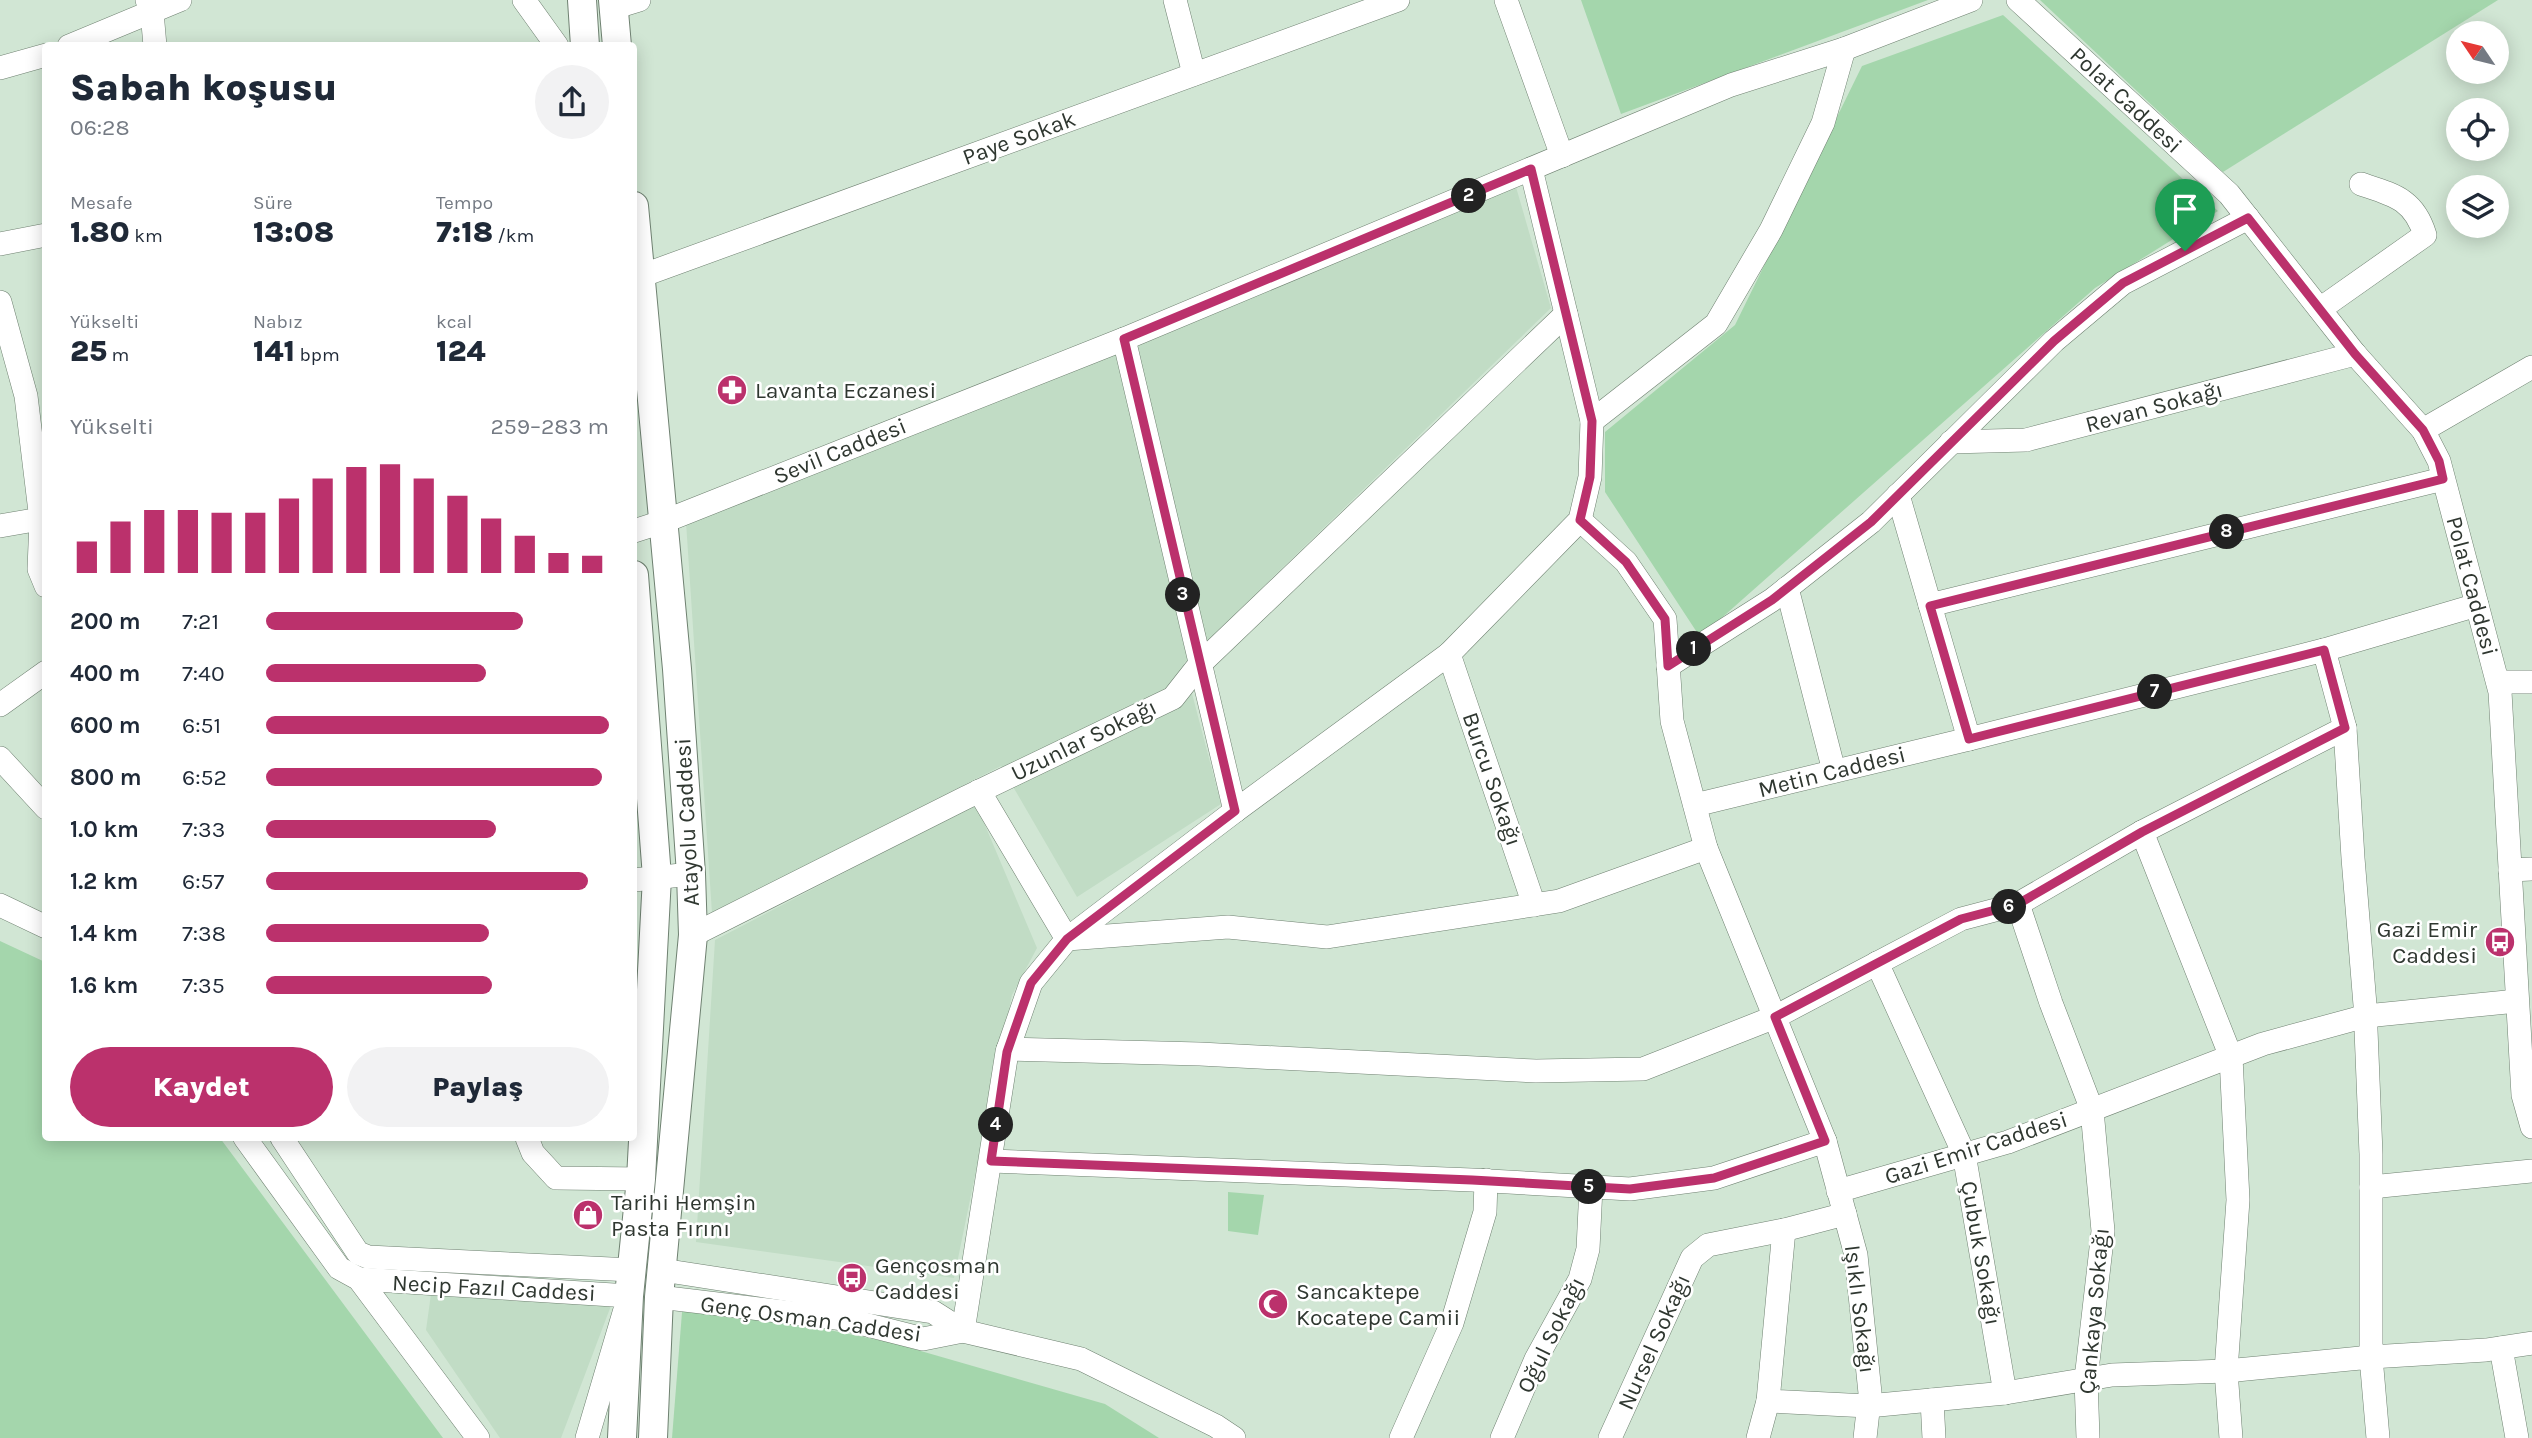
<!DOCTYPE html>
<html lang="tr">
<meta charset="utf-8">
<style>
:root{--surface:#fff;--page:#f2f2f3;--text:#1f2937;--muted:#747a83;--accent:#bb316c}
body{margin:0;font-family:Karla,sans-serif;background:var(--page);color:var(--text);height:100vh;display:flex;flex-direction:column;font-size:26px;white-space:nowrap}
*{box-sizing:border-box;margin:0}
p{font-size:23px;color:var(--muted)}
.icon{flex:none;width:38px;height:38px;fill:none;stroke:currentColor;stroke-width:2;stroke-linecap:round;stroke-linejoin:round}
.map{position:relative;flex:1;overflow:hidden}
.sheet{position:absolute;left:42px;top:42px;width:595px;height:1099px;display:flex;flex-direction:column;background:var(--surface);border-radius:7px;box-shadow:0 4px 18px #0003}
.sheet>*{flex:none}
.needle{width:46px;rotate:305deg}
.tools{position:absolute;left:2446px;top:21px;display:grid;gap:14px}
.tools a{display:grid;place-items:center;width:63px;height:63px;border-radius:50%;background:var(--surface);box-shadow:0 4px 18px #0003;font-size:35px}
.pin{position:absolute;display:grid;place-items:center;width:60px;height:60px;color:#fff;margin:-72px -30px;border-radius:50% 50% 50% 0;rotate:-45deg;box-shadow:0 0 7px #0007}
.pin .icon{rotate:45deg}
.km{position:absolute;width:35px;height:35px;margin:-18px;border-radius:50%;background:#222;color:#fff;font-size:19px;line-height:35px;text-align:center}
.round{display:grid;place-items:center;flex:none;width:74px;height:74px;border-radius:37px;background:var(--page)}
.summary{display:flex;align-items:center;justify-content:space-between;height:119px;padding:0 28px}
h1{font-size:38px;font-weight:800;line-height:52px}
.figures{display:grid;grid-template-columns:repeat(3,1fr);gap:10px;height:119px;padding:7px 28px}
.figures div{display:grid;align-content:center}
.figures b{font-size:30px;font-weight:800}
.figures small{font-size:19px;font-weight:400}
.figures p{font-size:19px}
.chart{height:196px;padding:14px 28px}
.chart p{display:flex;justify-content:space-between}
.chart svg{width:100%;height:126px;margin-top:7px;stroke:var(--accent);stroke-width:6}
.button{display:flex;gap:14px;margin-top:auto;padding:14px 28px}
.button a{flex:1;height:80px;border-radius:42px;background:var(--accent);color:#fff;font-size:28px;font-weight:800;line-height:80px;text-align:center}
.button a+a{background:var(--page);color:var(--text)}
ul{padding:0 28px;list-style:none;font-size:23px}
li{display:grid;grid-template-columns:112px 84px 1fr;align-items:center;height:52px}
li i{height:18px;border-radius:9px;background:var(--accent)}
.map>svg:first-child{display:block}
</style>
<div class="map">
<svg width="2532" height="1438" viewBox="0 0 2532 1438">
<rect width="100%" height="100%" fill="#d1e6d4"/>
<g fill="#c1dcc5">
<polygon points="1516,187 1551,308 1184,663 1221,804 1077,897 1001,766 712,913 686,522"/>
<polygon points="976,804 1037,948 1012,995 954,1278 696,1242 715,940"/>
<polygon points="431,1294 612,1303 561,1438 500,1438 426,1330"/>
</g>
<g fill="#a4d6ac">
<polygon points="1581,0 1928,0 1621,114"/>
<polygon points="2040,0 2498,0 2223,172"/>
<polygon points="2003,15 2218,211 2095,288 1700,637 1605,492 1605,432 1735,325 1862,66"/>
<polygon points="0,941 45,962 46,1138 220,1138 443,1438 0,1438"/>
<polygon points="1228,1192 1264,1195 1258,1235 1228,1231"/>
<polygon points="683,1300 893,1343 1105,1404 1159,1438 672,1438"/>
</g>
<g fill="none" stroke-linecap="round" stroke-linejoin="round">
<g stroke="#6f8171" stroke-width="24">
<g id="minor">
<polyline points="147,0 152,12 155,46"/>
<polyline points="524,0 557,46"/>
<polyline points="1175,0 1194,74"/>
<polyline points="1506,0 1562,156"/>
<polyline points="2018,0 2229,194 2355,354 2423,430 2439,461 2500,692 2523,1095 2532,1127"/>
<polyline points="613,8 639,0"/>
<polyline points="69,46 180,0"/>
<polyline points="0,68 46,55"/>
<polyline points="1531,169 1592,421 1716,324 1771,230 1823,123 1844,49"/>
<polyline points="0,244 46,235"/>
<polyline points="641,276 1398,0"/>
<polyline points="0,302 26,396 41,520 39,569 46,586"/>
<path d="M2320,309l105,-74c-11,-36 -31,-40 -64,-51"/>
<polyline points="1592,421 1590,477 1580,520 1449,654 1235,811 1124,339 1731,85 1844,49 1971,0"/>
<polyline points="2423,430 2532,367"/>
<polyline points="1951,442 2026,440 2355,354"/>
<polyline points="0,526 46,518"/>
<polyline points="634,531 665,521 1124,339"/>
<polyline points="1787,588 1834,771"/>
<polyline points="1930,605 2443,479"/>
<polyline points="2324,650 2477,605"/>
<polyline points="1449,654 1534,905"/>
<polyline points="1668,666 1772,600 1871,522 2054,341 2123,283 2248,218"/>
<polyline points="2498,682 2532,682"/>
<polyline points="0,705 46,672"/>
<polyline points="2345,728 2353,858 2365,1005 2371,1154 2371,1357 2486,1350 2532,1343"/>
<polyline points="0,758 46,808"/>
<polyline points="1695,805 1969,739"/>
<polyline points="2142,832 2231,1057 2238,1200 2226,1371 2231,1438"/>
<polyline points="2510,870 2532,869"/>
<polyline points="634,880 691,874"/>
<polyline points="2018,904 2051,1003 2092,1110 2103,1231 2086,1379 2088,1438"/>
<polyline points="0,905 46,927"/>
<polyline points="693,935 965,798 1173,698 1199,665 1566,314"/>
<polyline points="1067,939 1228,927 1327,937 1559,901 1706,848 1672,721 1665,619 1626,562 1580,520"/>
<polyline points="1067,939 1235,811"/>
<polyline points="1877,963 1964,1154 2005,1393"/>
<polyline points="1008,1049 1200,1054 1536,1071 1643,1069 1775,1017 1961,919 2018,904 2142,832 2345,728 2324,650 1969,739 1898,495"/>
<polyline points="245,1138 339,1268 359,1279 478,1438"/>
<polyline points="282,1138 358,1253 368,1257 632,1270"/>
<polyline points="527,1138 533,1153 556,1178 641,1179"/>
<polyline points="1825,1141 1856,1255 1870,1393 1865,1438"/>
<polyline points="991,1161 1472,1180 1630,1189 1714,1178 1825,1141 1706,848"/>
<polyline points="2371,1187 2532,1171"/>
<polyline points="1838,1191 2008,1142 2263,1044 2366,1016 2517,1001"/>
<polyline points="1845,1214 1784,1230 1768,1401 1868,1406 2005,1393 2112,1375 2226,1371 2371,1357 2378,1438"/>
<polyline points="662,1270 933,1312 963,1331 1081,1359 1216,1426 1234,1438"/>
<polyline points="359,1279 629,1296 587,1438"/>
<polyline points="659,1297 844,1319 923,1339 963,1331"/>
<polyline points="963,1331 1007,1052 1031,983 1067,939 979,791"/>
<polyline points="2501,1348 2517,1438"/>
<polyline points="1932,1400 1934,1438"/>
<polyline points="1401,1438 1452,1323 1485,1212 1486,1180"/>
<polyline points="1502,1438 1536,1359 1580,1279 1588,1249 1591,1187"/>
<polyline points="1610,1438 1692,1258 1708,1245 1784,1230"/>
<polyline points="1758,1438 1768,1401"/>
</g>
</g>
<g stroke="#6f8171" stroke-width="30">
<g id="major">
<polyline points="582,0 585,46"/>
<polyline points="613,0 617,46"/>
<polyline points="634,206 677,669 691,874 693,935 659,1297 653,1438"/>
<polyline points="622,1438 629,1296 641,1179 657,877 634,575"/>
</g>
</g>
<use href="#minor" stroke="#fff" stroke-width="23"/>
<use href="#major" stroke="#fff" stroke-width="28"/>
</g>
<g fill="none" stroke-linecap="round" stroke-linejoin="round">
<g stroke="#fff" stroke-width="14">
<polygon id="route" points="1531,169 1592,421 1590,477 1580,520 1626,562 1665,619 1668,666 1772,600 1871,522 2054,341 2123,283 2248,218 2355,354 2423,430 2439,461 2443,479 1930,606 1969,739 2324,650 2345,728 2142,832 2018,904 1961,919 1775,1017 1825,1141 1714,1178 1630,1189 1472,1180 991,1161 1007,1052 1031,983 1067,939 1235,811 1124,339"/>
</g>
<use href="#route" stroke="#bb316c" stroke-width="9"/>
</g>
<defs>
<g id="pharmacy-disc" transform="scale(1.575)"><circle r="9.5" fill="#bb316c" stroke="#fff"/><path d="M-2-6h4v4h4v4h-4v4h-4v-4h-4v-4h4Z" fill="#fff"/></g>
<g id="bus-disc" transform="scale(1.575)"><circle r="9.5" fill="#bb316c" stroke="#fff"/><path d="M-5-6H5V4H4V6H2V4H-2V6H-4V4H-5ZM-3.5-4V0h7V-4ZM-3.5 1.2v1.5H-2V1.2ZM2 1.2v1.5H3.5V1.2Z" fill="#fff"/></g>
<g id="shop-disc" transform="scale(1.575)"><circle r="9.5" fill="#bb316c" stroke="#fff"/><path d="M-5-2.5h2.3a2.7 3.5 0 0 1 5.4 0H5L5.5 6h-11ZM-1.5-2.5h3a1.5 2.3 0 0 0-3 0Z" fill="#fff"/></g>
<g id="mosque-disc" transform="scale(1.575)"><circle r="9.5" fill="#bb316c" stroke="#fff"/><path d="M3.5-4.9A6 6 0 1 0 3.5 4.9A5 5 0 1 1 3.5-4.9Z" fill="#fff"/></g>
</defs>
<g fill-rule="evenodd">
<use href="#pharmacy-disc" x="732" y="390"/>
<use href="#bus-disc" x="2500" y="942"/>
<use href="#shop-disc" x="588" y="1215"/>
<use href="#bus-disc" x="852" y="1278"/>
<use href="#mosque-disc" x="1273" y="1304"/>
</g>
<g text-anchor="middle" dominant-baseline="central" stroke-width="5" stroke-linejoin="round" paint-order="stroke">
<g font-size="23" fill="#2f3730" stroke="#fff">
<text transform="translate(2126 100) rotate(43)">Polat Caddesi</text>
<text transform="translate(1019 138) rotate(-20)">Paye Sokak</text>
<text transform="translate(2154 407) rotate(-15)">Revan Sokağı</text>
<text transform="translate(840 451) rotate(-22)">Sevil Caddesi</text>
<text transform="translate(2472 586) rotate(75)">Polat Caddesi</text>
<text transform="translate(1084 740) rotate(-26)">Uzunlar Sokağı</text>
<text transform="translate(1832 772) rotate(-14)">Metin Caddesi</text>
<text transform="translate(1492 779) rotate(71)">Burcu Sokağı</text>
<text transform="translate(687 822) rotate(-93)">Atayolu Caddesi</text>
<text transform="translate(1976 1148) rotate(-18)">Gazi Emir Caddesi</text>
<text transform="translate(1981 1253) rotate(80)">Çubuk Sokağı</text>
<text transform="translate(494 1288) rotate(3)">Necip Fazıl Caddesi</text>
<text transform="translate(1860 1309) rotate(83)">Işıklı Sokağı</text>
<text transform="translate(2094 1311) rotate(-85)">Çankaya Sokağı</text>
<text transform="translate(811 1319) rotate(8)">Genç Osman Caddesi</text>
<text transform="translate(1551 1335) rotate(-64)">Oğul Sokağı</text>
<text transform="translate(1654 1342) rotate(-66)">Nursel Sokağı</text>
</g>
<g font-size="23" fill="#2f3730" stroke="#fff" text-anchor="start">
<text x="755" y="390">Lavanta Eczanesi</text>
<text x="2477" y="929" text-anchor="end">Gazi Emir<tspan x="2477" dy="26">Caddesi</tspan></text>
<text x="611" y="1202">Tarihi Hemşin<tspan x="611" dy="26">Pasta Fırını</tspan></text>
<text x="875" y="1265">Gençosman<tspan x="875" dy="26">Caddesi</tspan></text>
<text x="1296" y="1291">Sancaktepe<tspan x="1296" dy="26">Kocatepe Camii</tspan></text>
</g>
</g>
</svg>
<div class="tools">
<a><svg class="needle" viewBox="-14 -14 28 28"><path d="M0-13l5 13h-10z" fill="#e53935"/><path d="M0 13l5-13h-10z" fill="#747a83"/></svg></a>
<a><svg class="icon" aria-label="locate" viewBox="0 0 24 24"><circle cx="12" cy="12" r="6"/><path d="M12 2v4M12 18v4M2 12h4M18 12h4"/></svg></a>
<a><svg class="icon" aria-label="layers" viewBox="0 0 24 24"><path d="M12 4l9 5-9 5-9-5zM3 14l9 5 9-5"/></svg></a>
</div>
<div class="pin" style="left:2185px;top:251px;background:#1e9e55"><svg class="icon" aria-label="arrive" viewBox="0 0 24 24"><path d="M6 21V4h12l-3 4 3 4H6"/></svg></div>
<b class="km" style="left:1694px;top:649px">1</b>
<b class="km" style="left:1469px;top:196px">2</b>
<b class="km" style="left:1183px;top:595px">3</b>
<b class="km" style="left:996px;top:1125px">4</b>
<b class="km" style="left:1589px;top:1187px">5</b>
<b class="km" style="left:2009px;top:907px">6</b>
<b class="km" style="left:2155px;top:692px">7</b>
<b class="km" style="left:2227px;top:532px">8</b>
<section class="sheet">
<div class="summary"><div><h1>Sabah koşusu</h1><p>06:28</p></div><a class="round"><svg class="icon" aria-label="share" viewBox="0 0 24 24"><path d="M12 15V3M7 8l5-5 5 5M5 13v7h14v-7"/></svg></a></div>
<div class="figures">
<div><p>Mesafe</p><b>1.80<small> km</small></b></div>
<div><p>Süre</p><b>13:08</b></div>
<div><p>Tempo</p><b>7:18<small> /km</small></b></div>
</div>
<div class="figures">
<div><p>Yükselti</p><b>25<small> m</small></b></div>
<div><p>Nabız</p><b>141<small> bpm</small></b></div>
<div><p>kcal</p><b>124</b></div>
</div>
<div class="chart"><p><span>Yükselti</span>259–283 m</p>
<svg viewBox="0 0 160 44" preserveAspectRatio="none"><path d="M5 44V33M15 44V26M25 44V22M35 44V22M45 44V23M55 44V23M65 44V18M75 44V11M85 44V7M95 44V6M105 44V11M115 44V17M125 44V25M135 44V31M145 44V37M155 44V38"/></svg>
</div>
<ul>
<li><b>200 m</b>7:21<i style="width:75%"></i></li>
<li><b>400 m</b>7:40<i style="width:64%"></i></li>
<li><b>600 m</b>6:51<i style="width:100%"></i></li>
<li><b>800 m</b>6:52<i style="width:98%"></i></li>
<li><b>1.0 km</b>7:33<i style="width:67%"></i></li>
<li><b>1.2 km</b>6:57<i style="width:94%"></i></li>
<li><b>1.4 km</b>7:38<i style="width:65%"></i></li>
<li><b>1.6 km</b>7:35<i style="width:66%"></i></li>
</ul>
<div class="button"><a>Kaydet</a><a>Paylaş</a></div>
</section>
</div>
